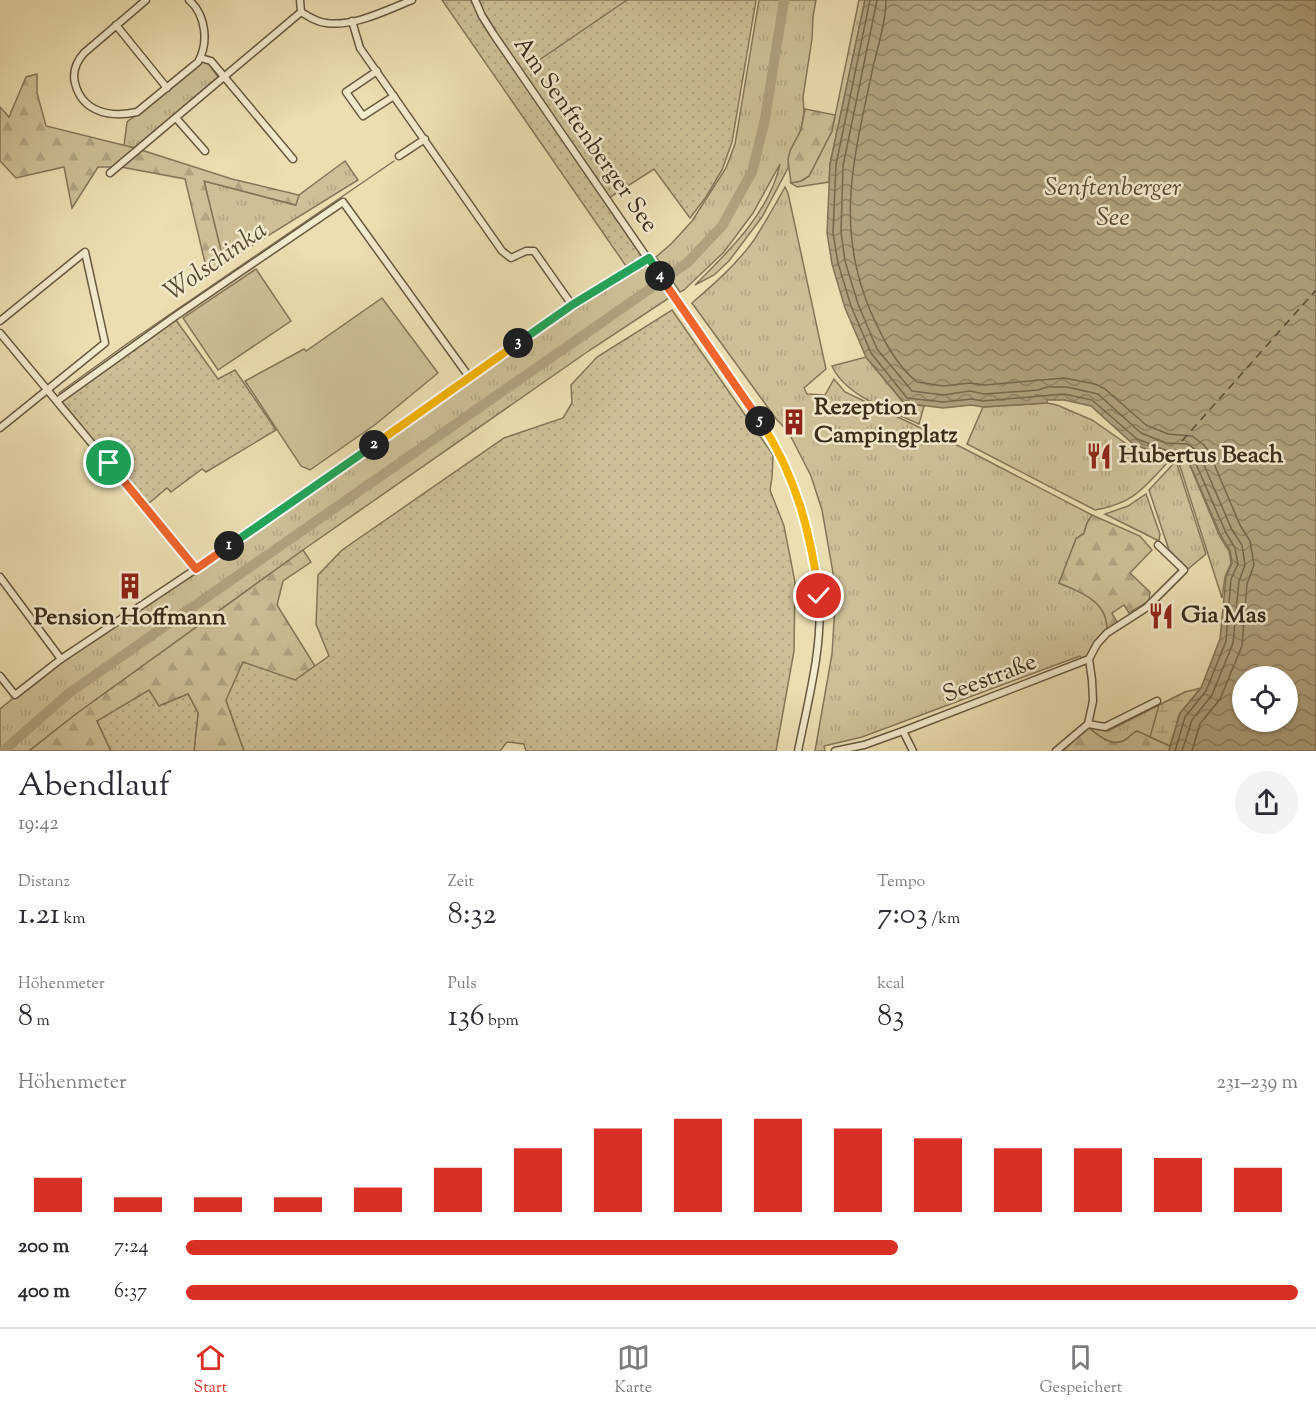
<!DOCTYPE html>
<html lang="de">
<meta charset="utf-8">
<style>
:root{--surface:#fff;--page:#f2f2f3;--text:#2b2b33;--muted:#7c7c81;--line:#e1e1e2;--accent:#d93025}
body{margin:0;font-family:"Sorts Mill Goudy",serif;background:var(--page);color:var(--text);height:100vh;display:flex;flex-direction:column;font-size:22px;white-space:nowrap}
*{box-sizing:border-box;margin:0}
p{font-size:20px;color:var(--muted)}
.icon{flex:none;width:33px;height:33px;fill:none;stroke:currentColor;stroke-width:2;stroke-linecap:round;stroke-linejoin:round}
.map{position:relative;height:751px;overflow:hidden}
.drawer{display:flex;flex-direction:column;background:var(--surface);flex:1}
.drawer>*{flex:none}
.fabs{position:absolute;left:1232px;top:666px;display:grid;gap:12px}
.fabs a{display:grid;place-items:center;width:66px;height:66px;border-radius:50%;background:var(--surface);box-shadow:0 2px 4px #0004;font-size:30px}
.pin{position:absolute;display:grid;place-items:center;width:51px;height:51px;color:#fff;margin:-26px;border:3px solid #fff;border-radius:50%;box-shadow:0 2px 6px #0007}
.km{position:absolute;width:30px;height:30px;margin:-15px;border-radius:50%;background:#222;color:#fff;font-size:16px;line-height:30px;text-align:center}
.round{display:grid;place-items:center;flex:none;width:63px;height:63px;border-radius:32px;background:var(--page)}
.summary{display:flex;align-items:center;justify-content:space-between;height:102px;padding:0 18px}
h1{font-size:33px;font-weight:600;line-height:45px}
.stats{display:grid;grid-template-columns:repeat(3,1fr);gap:9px;height:102px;padding:6px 18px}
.stats div{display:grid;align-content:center}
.stats b{font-size:30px;font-weight:600}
.stats small{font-size:16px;font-weight:400}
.stats p{font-size:16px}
.chart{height:168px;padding:12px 18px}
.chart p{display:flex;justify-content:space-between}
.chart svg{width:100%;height:108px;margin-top:6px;stroke:var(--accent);stroke-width:6}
ul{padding:0 18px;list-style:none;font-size:20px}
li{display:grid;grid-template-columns:96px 72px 1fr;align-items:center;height:45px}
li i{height:15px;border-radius:8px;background:var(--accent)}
.menu{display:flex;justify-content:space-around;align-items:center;height:84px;border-top:2px solid var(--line);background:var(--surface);font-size:16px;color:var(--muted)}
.menu a{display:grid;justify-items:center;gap:3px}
.menu .selected{color:var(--accent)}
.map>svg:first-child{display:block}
</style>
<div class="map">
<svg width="1316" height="751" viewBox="0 0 1316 751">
<defs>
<pattern id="grass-tufts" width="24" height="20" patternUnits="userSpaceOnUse" patternTransform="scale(1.5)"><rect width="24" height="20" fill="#cdc097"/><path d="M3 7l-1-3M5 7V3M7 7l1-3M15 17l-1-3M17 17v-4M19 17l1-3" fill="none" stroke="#b1a582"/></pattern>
<pattern id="forest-firs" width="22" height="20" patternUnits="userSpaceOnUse" patternTransform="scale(1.5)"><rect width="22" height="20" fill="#cdc097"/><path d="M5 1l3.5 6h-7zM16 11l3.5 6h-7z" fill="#b1a582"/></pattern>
<pattern id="wetland-marsh" width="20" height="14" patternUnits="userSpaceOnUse" patternTransform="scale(1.5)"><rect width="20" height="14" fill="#cdc097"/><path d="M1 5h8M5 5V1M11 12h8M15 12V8" fill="none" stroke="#b1a582"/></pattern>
<pattern id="garden-dots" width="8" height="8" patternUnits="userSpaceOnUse" patternTransform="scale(1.5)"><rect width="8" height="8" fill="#cdc097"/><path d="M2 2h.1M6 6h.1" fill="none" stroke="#b1a582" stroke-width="1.8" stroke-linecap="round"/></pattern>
<pattern id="water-waves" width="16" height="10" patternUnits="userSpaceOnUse" patternTransform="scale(1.5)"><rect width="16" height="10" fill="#afa27e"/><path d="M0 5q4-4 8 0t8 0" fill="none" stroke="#908466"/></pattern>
</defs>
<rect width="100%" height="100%" fill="#ebdeb1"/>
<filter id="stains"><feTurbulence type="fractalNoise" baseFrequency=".00333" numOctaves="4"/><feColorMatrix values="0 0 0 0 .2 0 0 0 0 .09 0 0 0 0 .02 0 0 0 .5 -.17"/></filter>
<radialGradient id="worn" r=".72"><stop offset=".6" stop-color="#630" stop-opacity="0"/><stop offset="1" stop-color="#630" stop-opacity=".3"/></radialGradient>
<g fill="url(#grass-tufts)" stroke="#847658" stroke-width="1.5">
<path d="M759,0h57l-3,16 -1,23 -9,58 1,16 -3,17 -11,21 -2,17 -26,49 -33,44 -15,14 -19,10c33,-33 75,-73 85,-121l-27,49 -29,39 -40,38 -4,2 -24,-35 16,-14 20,-22 34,-53 9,-24z"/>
<polygon points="859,0 865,0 830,164 829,182 797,187 791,183 801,181 809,176 832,131"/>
<polygon points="203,62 209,64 218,77 135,148 124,146 127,122"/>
<polygon points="345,161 358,180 224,263 204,181 295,205 299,195"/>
<path d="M785,187l3,6 38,176 -22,19 3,6 18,1 9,-16 11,13 120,57 127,66 -5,8 -3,10 -8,6 -17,44c18,8 42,15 47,36 1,4 3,11 1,15 -3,8 -18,22 -24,29l-3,-7 -218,81 -38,9 1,5h-10l17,-97 4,-64 -14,-80 -11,-34 -23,-45 -11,-11 -85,-117c22,-19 45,-39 62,-63 11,-17 21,-35 31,-53z"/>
<polygon points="646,264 669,298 590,350 303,550 76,714 29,751 0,751 0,709 61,659 196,569 575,309"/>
<path d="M866,357l38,46 20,3 -5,18c-28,-13 -74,-28 -87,-58z"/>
<path d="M1047,403l10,2 35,15 49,34 10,-3 13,5 9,1 -1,4 -5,2c-25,27 -34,40 -72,47l-128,-66 16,-37z"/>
<polygon points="1177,457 1183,458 1188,461 1220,537 1229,551 1231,563 1225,577 1222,598"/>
<polygon points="1176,461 1206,554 1188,569 1169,550 1149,490"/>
<polygon points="1146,494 1160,534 1159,541 1105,514 1128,506"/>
<path d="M1185,692l-15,54 -33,-15c-6,3 -7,6 -12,9 -14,8 -27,-5 -37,-13l20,4z"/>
</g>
<g fill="url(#forest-firs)" stroke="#847658" stroke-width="1.5">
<polygon points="37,74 37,93 46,126 135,148 232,179 299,195 296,205 204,181 224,263 207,271 185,179 121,167 98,167 72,208 64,167 16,178 0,161 0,107 9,117 26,77"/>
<polygon points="805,109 835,115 832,131 809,176 801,181 791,183 788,160 790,151 801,130"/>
<path d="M1092,515l48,21 12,14 -22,23 20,19 -1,9 -20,12 -5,-8 -12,8 6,11 -11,6c1,-28 -26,-38 -48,-47l17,-44 8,-6 3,-10z"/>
<polygon points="303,550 311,562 283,581 277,605 315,666 296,680 226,700 244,751 194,751 198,713 188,694 159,706 97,721 111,751 29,751 76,714"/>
<path d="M1088,727c10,8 23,21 37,13 5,-3 6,-6 12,-9l33,15 -1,5h-106z"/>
</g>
<polygon fill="url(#wetland-marsh)" stroke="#847658" stroke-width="1.5" points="1201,688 1180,713 1170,746 1150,737 1159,705 1185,692"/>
<g fill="url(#garden-dots)" stroke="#847658" stroke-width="1.5">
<polygon points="442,0 756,0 732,142 722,170 706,197 690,218 654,169 604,201 644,256 626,266"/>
<polygon points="672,310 773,455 772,478 770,490 784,526 795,582 794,651 776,751 526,751 524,744 507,742 500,751 244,751 226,700 243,662 295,680 329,656 316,624 318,575 342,550 504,438 563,418 572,403 571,385 597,357"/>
<polygon points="176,320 218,379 235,370 276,430 206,472 202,469 171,492 167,488 148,504 60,402"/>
<polygon points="149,690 159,706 188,694 198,713 194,751 111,751 97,721"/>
</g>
<g fill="#cdc097" stroke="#847658" stroke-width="1.5">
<polygon points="256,269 291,321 218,370 183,318"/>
<polygon points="382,298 438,373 376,424 310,470 301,466 245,381 304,349 306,351"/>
</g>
<path fill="url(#water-waves)" stroke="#817356" stroke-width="1.5" fill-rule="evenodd" d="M865,0h451v751h-147l11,-38 21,-25 19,-49 6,-62 6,-14 -2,-13 -9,-14 -33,-76 -4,-3 -20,-1 -31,-12 -42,-38 -27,-6h-17v3l-64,4 -12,-2 -28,3 -39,-5 -38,-46 -21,-49 -13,-44 -5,-31 3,-69zM1242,676h45v46h-45z"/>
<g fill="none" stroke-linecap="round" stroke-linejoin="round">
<g stroke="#75684c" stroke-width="1.5">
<polyline points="870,0 836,165 833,233 838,263 851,306 871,353 907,398 943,402 971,399 983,401 1064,394 1092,400 1137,439 1165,450 1185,451 1193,457 1226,533 1235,548 1238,564 1231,579 1226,641 1206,691 1185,717 1175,751"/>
<polyline points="877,0 843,166 841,232 845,261 858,304 877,349 912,391 943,395 970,391 984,394 1038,390 1047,387 1067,387 1098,394 1141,433 1166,443 1187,444 1198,451 1232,530 1242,545 1245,565 1239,581 1233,643 1212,695 1192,720 1182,751"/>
<path d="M886,0c0,22 -8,46 -13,67 -18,87 -39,157 -3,243 12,27 24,53 47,72l26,4 27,-3 15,2 79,-7 31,6 10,5 41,36 22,9 24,2 12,9 5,7 31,73 10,16 4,24 -7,19 -5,62 -22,53 -20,25 -8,27"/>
</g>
<g stroke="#817356" stroke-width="1.5">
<polyline points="529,67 627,0"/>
<polyline points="59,393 128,343 394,161"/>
</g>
<polyline stroke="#afa27e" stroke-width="10" points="3,751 69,693 687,263 722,226 752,172 765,119 784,0"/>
<polyline stroke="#584a33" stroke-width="1.5" stroke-dasharray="8 6" stroke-linecap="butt" points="1182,441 1316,290"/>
<g stroke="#675940" stroke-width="9">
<g id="minor">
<path d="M146,0l-62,53c-8,9 -12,18 -9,30 7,29 35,35 62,29l61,-50c11,-19 8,-47 -9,-62"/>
<polyline points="300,0 301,12"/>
<path d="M475,0l7,16 12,19 277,403c25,49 45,102 48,158 4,51 -11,105 -21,155"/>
<path d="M301,12c8,5 16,10 25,11 28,4 61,-13 86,-23"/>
<polyline points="352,21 360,48 502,251 511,258 526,251 534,251 572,305"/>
<polyline points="116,25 167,88"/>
<polyline points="201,58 211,61 293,159"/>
<polyline points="377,71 346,92 363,116 394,96"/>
<polyline points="176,118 205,151"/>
<polyline points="399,156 425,139"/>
<polyline points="110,173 301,12"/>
<polyline points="0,321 85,252 105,343 0,428"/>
<polyline points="0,333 196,569"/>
<polyline points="57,401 177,315 343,202 470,378"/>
<polyline points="0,577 61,659"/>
<polyline points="0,676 15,695 61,659 196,569 572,305 649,258"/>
<polyline points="1088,724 1105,727 1157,701"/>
<polyline points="903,731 913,751"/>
<polyline points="835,751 864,745 903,731 1089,659"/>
<polyline points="1056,751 1088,724 1093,701 1092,680 1089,659 1097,644 1107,633 1146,608 1184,570 1158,545"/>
</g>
</g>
<use href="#minor" stroke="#f2eacc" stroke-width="6"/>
</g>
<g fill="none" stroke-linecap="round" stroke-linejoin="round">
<g stroke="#fff" stroke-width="12">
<polyline id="split-1" points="109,463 196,569 229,546"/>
</g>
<g stroke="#fff" stroke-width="12">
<polyline id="split-2" points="229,546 374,445"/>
</g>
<g stroke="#fff" stroke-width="12">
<polyline id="split-3" points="374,445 518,343"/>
</g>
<g stroke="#fff" stroke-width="12">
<polyline id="split-4" points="518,343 572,305 649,258 660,276"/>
</g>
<g stroke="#fff" stroke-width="12">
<polyline id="split-5" points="660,276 760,421"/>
</g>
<g stroke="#fff" stroke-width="12">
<path id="split-6" d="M760,421c36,54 51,113 59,175"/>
</g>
<use href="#split-1" stroke="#f0652b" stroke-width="8"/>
<use href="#split-2" stroke="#22a559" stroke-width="8"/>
<use href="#split-3" stroke="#f5b400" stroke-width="8"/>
<use href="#split-4" stroke="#22a559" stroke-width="8"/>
<use href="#split-5" stroke="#f0652b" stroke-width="8"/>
<use href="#split-6" stroke="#f5b400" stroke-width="8"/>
</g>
<defs>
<g id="building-bare" transform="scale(2.07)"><path d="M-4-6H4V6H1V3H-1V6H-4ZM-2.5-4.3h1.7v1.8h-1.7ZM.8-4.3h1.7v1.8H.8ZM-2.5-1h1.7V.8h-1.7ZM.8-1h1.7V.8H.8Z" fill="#8f2418" stroke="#f2eacc" stroke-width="2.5" paint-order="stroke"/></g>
<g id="restaurant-bare" transform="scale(2.07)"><path d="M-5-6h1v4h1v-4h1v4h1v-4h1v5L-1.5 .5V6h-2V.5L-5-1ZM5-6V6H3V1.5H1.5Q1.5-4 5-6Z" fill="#8f2418" stroke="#f2eacc" stroke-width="2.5" paint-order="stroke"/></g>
</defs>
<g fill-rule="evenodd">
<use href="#building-bare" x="794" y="422"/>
<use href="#restaurant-bare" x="1099" y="456"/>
<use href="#building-bare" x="130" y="586"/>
<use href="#restaurant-bare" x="1161" y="616"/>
</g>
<g text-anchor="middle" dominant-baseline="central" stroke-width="5" stroke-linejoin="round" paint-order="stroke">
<g font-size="24" fill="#3b2d1a" stroke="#f2eacc">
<text transform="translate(585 135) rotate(55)">Am Senftenberger See</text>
<text transform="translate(990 679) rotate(-21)">Seestraße</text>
</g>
<g font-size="24" font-weight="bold" fill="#3b2d1a" stroke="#f2eacc" text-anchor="start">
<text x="814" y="408">Rezeption<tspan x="814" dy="28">Campingplatz</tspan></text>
<text x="1119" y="456">Hubertus Beach</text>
<text x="1181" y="616">Gia Mas</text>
<text x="130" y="618" text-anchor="middle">Pension Hoffmann</text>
</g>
<g font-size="26" font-style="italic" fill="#584a33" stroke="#f2eacc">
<text x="1113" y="188">Senftenberger<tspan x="1113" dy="30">See</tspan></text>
<text transform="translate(216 262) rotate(-35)">Wolschinka</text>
</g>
</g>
<rect width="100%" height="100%" filter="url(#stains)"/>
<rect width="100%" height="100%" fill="url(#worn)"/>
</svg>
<div class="fabs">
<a><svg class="icon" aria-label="locate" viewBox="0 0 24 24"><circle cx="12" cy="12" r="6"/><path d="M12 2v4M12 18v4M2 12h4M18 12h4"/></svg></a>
</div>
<div class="pin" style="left:109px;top:463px;background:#1e9e55"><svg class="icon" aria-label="arrive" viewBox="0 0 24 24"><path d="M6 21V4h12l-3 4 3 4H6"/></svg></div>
<div class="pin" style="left:819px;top:596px;background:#d93025"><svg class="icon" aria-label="check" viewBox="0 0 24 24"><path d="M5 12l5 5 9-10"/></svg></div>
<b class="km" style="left:229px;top:546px">1</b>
<b class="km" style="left:374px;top:445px">2</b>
<b class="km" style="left:518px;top:343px">3</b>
<b class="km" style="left:660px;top:276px">4</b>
<b class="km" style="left:760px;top:421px">5</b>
</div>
<section class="drawer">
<div class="summary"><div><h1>Abendlauf</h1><p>19:42</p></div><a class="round"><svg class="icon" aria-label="share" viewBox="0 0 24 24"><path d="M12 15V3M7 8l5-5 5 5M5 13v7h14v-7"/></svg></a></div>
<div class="stats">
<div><p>Distanz</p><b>1.21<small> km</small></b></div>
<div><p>Zeit</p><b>8:32</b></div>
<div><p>Tempo</p><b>7:03<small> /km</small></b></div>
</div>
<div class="stats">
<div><p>Höhenmeter</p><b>8<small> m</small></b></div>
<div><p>Puls</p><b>136<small> bpm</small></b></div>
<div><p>kcal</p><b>83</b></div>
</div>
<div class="chart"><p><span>Höhenmeter</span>231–239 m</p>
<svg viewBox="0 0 160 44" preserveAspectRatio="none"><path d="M5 44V30M15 44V38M25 44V38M35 44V38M45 44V34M55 44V26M65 44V18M75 44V10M85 44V6M95 44V6M105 44V10M115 44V14M125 44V18M135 44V18M145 44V22M155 44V26"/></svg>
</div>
<ul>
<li><b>200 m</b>7:24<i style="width:64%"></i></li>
<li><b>400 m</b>6:37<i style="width:100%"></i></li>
</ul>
</section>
<nav class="menu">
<a class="selected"><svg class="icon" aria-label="home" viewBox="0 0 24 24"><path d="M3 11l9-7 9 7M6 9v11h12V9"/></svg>Start</a>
<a><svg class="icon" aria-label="map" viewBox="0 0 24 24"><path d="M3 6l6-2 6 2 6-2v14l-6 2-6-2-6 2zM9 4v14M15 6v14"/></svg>Karte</a>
<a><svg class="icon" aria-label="saved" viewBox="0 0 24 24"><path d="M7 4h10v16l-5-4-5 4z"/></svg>Gespeichert</a>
</nav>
